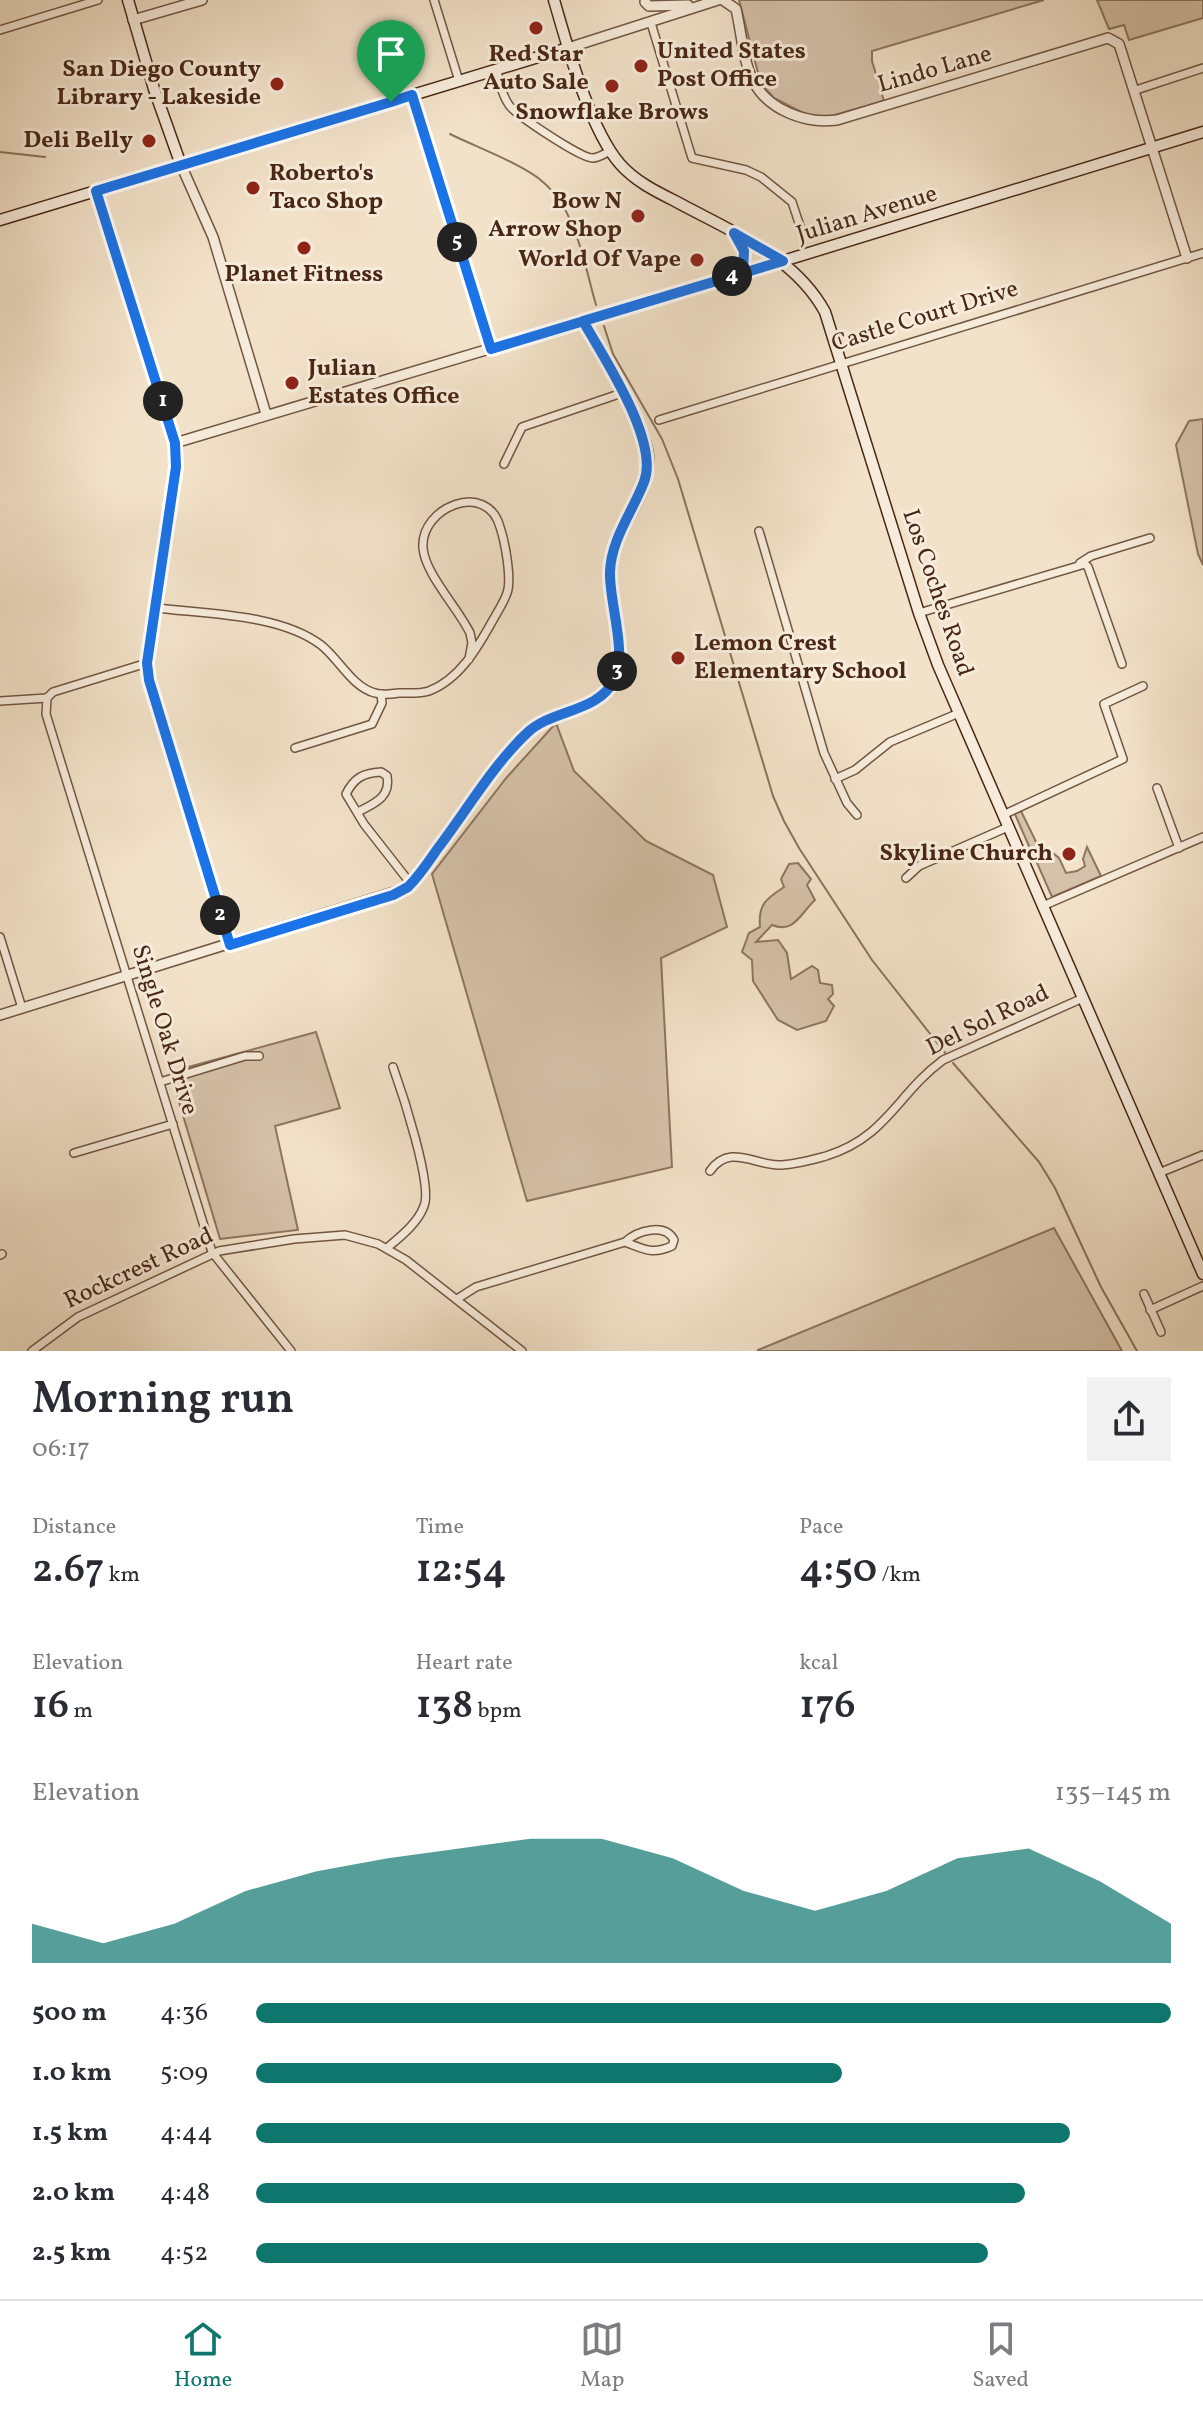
<!DOCTYPE html>
<meta charset="utf-8">
<style>
:root{--surface:#fff;--page:#f2f2f3;--text:#2b2b33;--muted:#7c7c81;--line:#e1e1e2;--accent:#0f766e}
body{margin:0;font-family:Vollkorn,serif;background:var(--page);color:var(--text);height:100vh;display:flex;flex-direction:column;font-size:30px;white-space:nowrap}
*{box-sizing:border-box;margin:0}
p{font-size:26px;color:var(--muted)}
.icon{flex:none;width:44px;height:44px;fill:none;stroke:currentColor;stroke-width:2;stroke-linecap:round;stroke-linejoin:round}
.map{position:relative;height:1351px;overflow:hidden}
.sheet{display:flex;flex-direction:column;background:var(--surface);flex:1}
.sheet>*{flex:none}
.pin{position:absolute;display:grid;place-items:center;width:68px;height:68px;color:#fff;margin:-82px -34px;border-radius:50% 50% 50% 0;rotate:-45deg;box-shadow:0 0 8px #0007}
.pin .icon{rotate:45deg}
.km{position:absolute;width:40px;height:40px;margin:-20px;border-radius:50%;background:#222;color:#fff;font-size:22px;line-height:40px;text-align:center}
.round{display:grid;place-items:center;flex:none;width:84px;height:84px;border-radius:0px;background:var(--page)}
.headline{display:flex;align-items:center;justify-content:space-between;height:136px;padding:0 32px}
h1{font-size:44px;font-weight:600;line-height:60px}
.figures{display:grid;grid-template-columns:repeat(3,1fr);gap:12px;height:136px;padding:8px 32px}
.figures div{display:grid;align-content:center}
.figures b{font-size:40px;font-weight:600}
.figures small{font-size:22px;font-weight:400}
.figures p{font-size:22px}
.chart{height:224px;padding:16px 32px}
.chart p{display:flex;justify-content:space-between}
.chart svg{width:100%;height:144px;margin-top:8px;fill:var(--accent);opacity:.7}
ul{padding:0 32px;list-style:none;font-size:26px}
li{display:grid;grid-template-columns:128px 96px 1fr;align-items:center;height:60px}
li i{height:20px;border-radius:10px;background:var(--accent)}
.dock{display:flex;justify-content:space-around;align-items:center;height:112px;border-top:2px solid var(--line);background:var(--surface);font-size:22px;color:var(--muted)}
.dock a{display:grid;justify-items:center;gap:4px}
.dock .active{color:var(--accent)}
.map>svg:first-child{display:block}
</style>
<div class="map">
<svg width="1203" height="1351" viewBox="0 0 1203 1351">
<rect width="100%" height="100%" fill="#f2e2c9"/>
<filter id="stains"><feTurbulence type="fractalNoise" baseFrequency=".0025" numOctaves="4"/><feColorMatrix values="0 0 0 0 .2 0 0 0 0 .09 0 0 0 0 .02 0 0 0 .5 -.17"/></filter>
<radialGradient id="worn" r=".72"><stop offset=".6" stop-color="#630" stop-opacity="0"/><stop offset="1" stop-color="#630" stop-opacity=".3"/></radialGradient>
<g fill="#d5c2aa" stroke="#8f745f" stroke-width="2">
<polygon points="739,0 1044,0 872,51 872,61 884,101 824,118 809,116 774,98 761,84"/>
<polygon points="1097,0 1203,0 1203,18 1129,40 1124,25 1109,29"/>
<polygon points="1203,419 1203,565 1198,554 1176,445 1189,421"/>
<polygon points="556,723 574,771 646,841 713,875 727,927 661,958 672,1167 527,1201 432,874 507,777"/>
<polygon points="1020,809 1040,850 1032,853 1014,812"/>
<polygon points="1087,847 1101,876 1052,897 1034,856 1049,850 1059,858 1066,873 1077,871 1085,866 1083,859"/>
<path d="M798,863l13,16 -4,6 8,15c-15,14 -21,34 -43,25l-16,17 22,-2 9,13 4,26 21,-13 6,4 2,13 12,2 1,9 -5,5 6,7 -8,15 -29,9 -19,-10 -25,-39 -1,-21 -10,-8 7,-19 11,-6c-2,-23 6,-28 24,-40l-3,-8 8,-15z"/>
<polygon points="316,1032 340,1108 275,1126 298,1230 220,1239 170,1072"/>
<polygon points="1054,1228 1122,1351 758,1351 758,1350"/>
</g>
<g fill="none" stroke-linecap="round" stroke-linejoin="round">
<g stroke="#8c715b" stroke-width="2">
<path d="M450,134c24,12 75,31 93,48 34,29 41,82 53,123"/>
<polyline points="0,152 45,157"/>
<polyline points="604,326 613,354 662,439 678,479 773,796 784,821 799,848 872,960 946,1054"/>
<polyline points="953,1063 1039,1162 1055,1188 1101,1287 1137,1351"/>
</g>
<g stroke="#735641" stroke-width="10">
<g id="minor">
<polyline points="434,0 459,81"/>
<polyline points="651,23 692,158 746,170 761,177 792,202 802,232"/>
<polyline points="0,30 98,0"/>
<path d="M497,70c2,12 5,25 12,35 7,10 73,54 84,53 5,0 13,-5 17,-7"/>
<polyline points="1136,90 1203,68"/>
<polyline points="659,420 1203,253"/>
<polyline points="504,464 522,427 622,393"/>
<polyline points="759,531 824,753 847,803 857,815"/>
<polyline points="1080,563 1091,556 1150,538"/>
<path d="M156,608c51,6 124,6 165,37 18,14 31,42 54,48 7,2 17,1 24,0 10,0 21,1 30,-2 31,-12 49,-44 64,-71 5,-9 11,-18 14,-27 5,-14 -2,-51 -7,-66 -13,-47 -80,-20 -77,21 2,26 35,60 47,85l2,10 -3,16"/>
<polyline points="919,613 1085,564 1088,567 1122,664"/>
<polyline points="47,698 46,714 212,1252 291,1351"/>
<polyline points="47,698 53,692 147,663"/>
<polyline points="0,701 47,698"/>
<polyline points="295,748 372,724 382,703 381,694"/>
<polyline points="835,779 855,770 890,742 959,713"/>
<polyline points="1157,788 1179,848"/>
<path d="M358,812c17,-9 33,-15 29,-36l-6,-4c-18,1 -27,6 -35,22l18,30 47,60"/>
<polyline points="1003,815 1123,759 1104,704 1143,686"/>
<polyline points="906,878 919,866 1008,827"/>
<polyline points="1045,905 1203,837"/>
<polyline points="0,937 22,1008"/>
<polyline points="160,1082 245,1056 259,1056"/>
<polyline points="74,1153 173,1124"/>
<path d="M710,1171c19,-27 43,-7 68,-6 16,0 33,-5 48,-9 61,-19 71,-62 117,-96l140,-62"/>
<polyline points="1159,1173 1203,1155"/>
<path d="M387,1248c13,-11 31,-25 37,-42 9,-20 -22,-114 -31,-139"/>
<polyline points="0,1255 2,1254"/>
<polyline points="1144,1294 1161,1332"/>
<path d="M457,1299l19,-12 149,-45c19,7 27,13 47,4l2,-6c-9,-17 -36,-10 -49,2"/>
<polyline points="1150,1310 1203,1286"/>
<polyline points="32,1351 78,1317 219,1251 294,1239 345,1235 378,1244 406,1260 522,1351"/>
</g>
</g>
<g stroke="#735641" stroke-width="12">
<g id="tertiary">
<path d="M723,0l13,9c10,44 6,84 53,104 17,7 30,9 48,7l271,-82 11,6 68,214"/>
<polyline points="645,2 649,6 688,5"/>
<polyline points="133,20 202,0"/>
<polyline points="568,48 718,0"/>
<polyline points="412,95 491,349"/>
<polyline points="181,165 213,237 266,414"/>
<polyline points="96,191 175,443 176,467 147,663 149,680 230,945"/>
<polyline points="175,443 783,261"/>
<path d="M0,1015l404,-126 13,-11c33,-45 70,-108 110,-145 24,-22 65,-20 84,-47 20,-30 -5,-85 -1,-120 5,-39 45,-74 38,-114 -7,-35 -46,-98 -65,-131"/>
</g>
</g>
<g stroke="#492714" stroke-width="13">
<g id="secondary">
<polyline points="128,0 154,89 181,165"/>
<path d="M554,0c13,45 36,130 66,164 15,17 35,27 55,37 55,30 119,54 150,111l94,301 19,52 265,609"/>
<polyline points="0,220 568,48"/>
<polyline points="735,235 744,251 743,273"/>
<polyline points="783,261 1203,132"/>
</g>
</g>
<use href="#minor" stroke="#f7ecdc" stroke-width="7"/>
<use href="#tertiary" stroke="#f7ecdc" stroke-width="9"/>
<use href="#secondary" stroke="#f7ecdc" stroke-width="10"/>
</g>
<g fill="none" stroke-linecap="round" stroke-linejoin="round">
<g stroke="#fff" stroke-width="16">
<path id="route" d="M391,102l-295,89 79,252 1,24 -29,196 2,17 81,265 163,-50 15,-8c12,-12 21,-26 30,-39 29,-38 55,-83 89,-115 25,-24 71,-20 87,-53 14,-27 -5,-77 -4,-108 1,-33 23,-61 34,-90 16,-40 -40,-124 -61,-161l200,-60 -49,-28 10,18 -1,22 -252,76 -79,-254 -21,7"/>
</g>
<use href="#route" stroke="#1a73e8" stroke-width="10"/>
</g>
<g fill="#8f2418" stroke="#f7ecdc" stroke-width="3">
<circle cx="536" cy="28" r="8"/>
<circle cx="641" cy="66" r="8"/>
<circle cx="277" cy="84" r="8"/>
<circle cx="612" cy="86" r="8"/>
<circle cx="149" cy="141" r="8"/>
<circle cx="253" cy="188" r="8"/>
<circle cx="638" cy="216" r="8"/>
<circle cx="304" cy="248" r="8"/>
<circle cx="697" cy="260" r="8"/>
<circle cx="292" cy="383" r="8"/>
<circle cx="678" cy="658" r="8"/>
<circle cx="1069" cy="854" r="8"/>
</g>
<g text-anchor="middle" dominant-baseline="central" stroke-width="6" stroke-linejoin="round" paint-order="stroke">
<g font-size="24" font-weight="bold" fill="#492714" stroke="#f7ecdc" text-anchor="end">
<text x="657" y="52" text-anchor="start">United States<tspan x="657" dy="28">Post Office</tspan></text>
<text x="536" y="55" text-anchor="middle">Red Star<tspan x="536" dy="28">Auto Sale</tspan></text>
<text x="261" y="70">San Diego County<tspan x="261" dy="28">Library - Lakeside</tspan></text>
<text x="612" y="113" text-anchor="middle">Snowflake Brows</text>
<text x="133" y="141">Deli Belly</text>
<text x="269" y="174" text-anchor="start">Roberto's<tspan x="269" dy="28">Taco Shop</tspan></text>
<text x="622" y="202">Bow N<tspan x="622" dy="28">Arrow Shop</tspan></text>
<text x="681" y="260">World Of Vape</text>
<text x="304" y="275" text-anchor="middle">Planet Fitness</text>
<text x="308" y="369" text-anchor="start">Julian<tspan x="308" dy="28">Estates Office</tspan></text>
<text x="694" y="644" text-anchor="start">Lemon Crest<tspan x="694" dy="28">Elementary School</tspan></text>
<text x="1053" y="854">Skyline Church</text>
</g>
<g font-size="24" fill="#492714" stroke="#f7ecdc">
<text transform="translate(935 70) rotate(-16)">Lindo Lane</text>
<text transform="translate(867 215) rotate(-17)">Julian Avenue</text>
<text transform="translate(925 317) rotate(-17)">Castle Court Drive</text>
<text transform="translate(937 593) rotate(71)">Los Coches Road</text>
<text transform="translate(988 1021) rotate(-26)">Del Sol Road</text>
<text transform="translate(164 1030) rotate(73)">Single Oak Drive</text>
<text transform="translate(139 1269) rotate(-25)">Rockcrest Road</text>
</g>
</g>
<rect width="100%" height="100%" filter="url(#stains)"/>
<rect width="100%" height="100%" fill="url(#worn)"/>
</svg>
<div class="pin" style="left:391px;top:102px;background:#1e9e55"><svg class="icon" aria-label="arrive" viewBox="0 0 24 24"><path d="M6 21V4h12l-3 4 3 4H6"/></svg></div>
<b class="km" style="left:163px;top:401px">1</b>
<b class="km" style="left:220px;top:915px">2</b>
<b class="km" style="left:617px;top:671px">3</b>
<b class="km" style="left:732px;top:276px">4</b>
<b class="km" style="left:457px;top:242px">5</b>
</div>
<section class="sheet">
<div class="headline"><div><h1>Morning run</h1><p>06:17</p></div><a class="round"><svg class="icon" aria-label="share" viewBox="0 0 24 24"><path d="M12 15V3M7 8l5-5 5 5M5 13v7h14v-7"/></svg></a></div>
<div class="figures">
<div><p>Distance</p><b>2.67<small> km</small></b></div>
<div><p>Time</p><b>12:54</b></div>
<div><p>Pace</p><b>4:50<small> /km</small></b></div>
</div>
<div class="figures">
<div><p>Elevation</p><b>16<small> m</small></b></div>
<div><p>Heart rate</p><b>138<small> bpm</small></b></div>
<div><p>kcal</p><b>176</b></div>
</div>
<div class="chart"><p><span>Elevation</span>135–145 m</p>
<svg viewBox="0 0 160 44" preserveAspectRatio="none"><path d="M0 44V32L10 38L20 32L30 22L40 16L50 12L60 9L70 6L80 6L90 12L100 22L110 28L120 22L130 12L140 9L150 19L160 32V44z"/></svg>
</div>
<ul>
<li><b>500 m</b>4:36<i style="width:100%"></i></li>
<li><b>1.0 km</b>5:09<i style="width:64%"></i></li>
<li><b>1.5 km</b>4:44<i style="width:89%"></i></li>
<li><b>2.0 km</b>4:48<i style="width:84%"></i></li>
<li><b>2.5 km</b>4:52<i style="width:80%"></i></li>
</ul>
</section>
<nav class="dock">
<a class="active"><svg class="icon" aria-label="home" viewBox="0 0 24 24"><path d="M3 11l9-7 9 7M6 9v11h12V9"/></svg>Home</a>
<a><svg class="icon" aria-label="map" viewBox="0 0 24 24"><path d="M3 6l6-2 6 2 6-2v14l-6 2-6-2-6 2zM9 4v14M15 6v14"/></svg>Map</a>
<a><svg class="icon" aria-label="saved" viewBox="0 0 24 24"><path d="M7 4h10v16l-5-4-5 4z"/></svg>Saved</a>
</nav>
